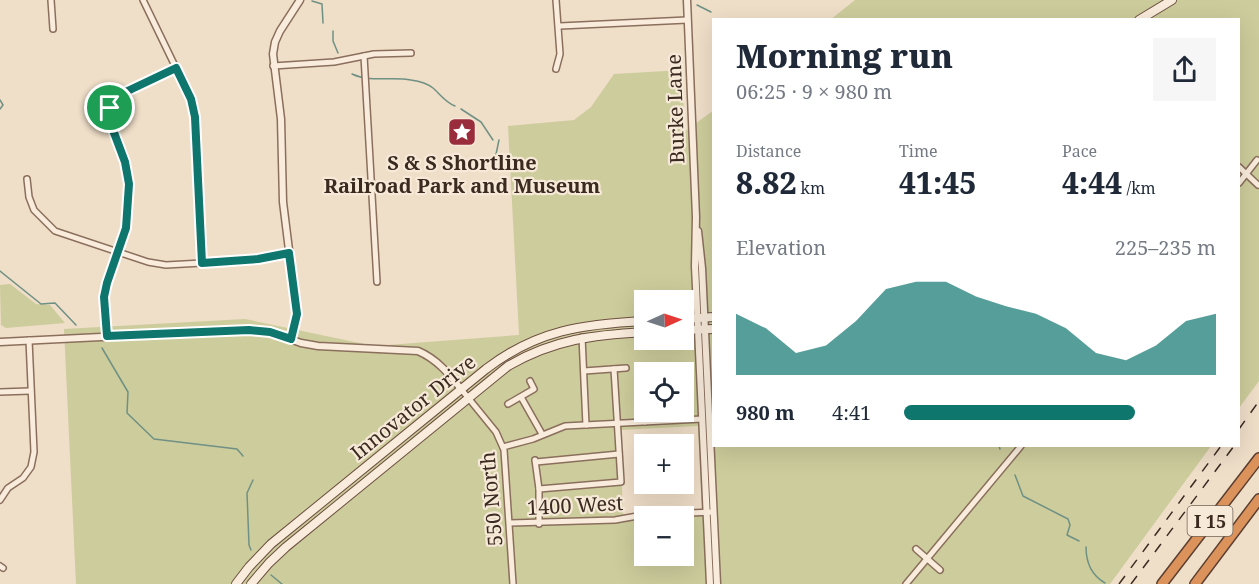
<!DOCTYPE html>
<meta charset="utf-8">
<style>
:root{--surface:#fff;--page:#f6f6f7;--text:#1f2937;--muted:#747a83;--accent:#0f766e}
body{margin:0;font-family:"Noto Serif",serif;background:var(--page);color:var(--text);height:100vh;display:flex;flex-direction:column;font-size:22px;white-space:nowrap}
*{box-sizing:border-box;margin:0}
p{font-size:20px;color:var(--muted)}
.icon{flex:none;width:33px;height:33px;fill:none;stroke:currentColor;stroke-width:2;stroke-linecap:round;stroke-linejoin:round}
.map{position:relative;flex:1;overflow:hidden}
.drawer{position:absolute;left:712px;top:18px;width:528px;height:429px;display:flex;flex-direction:column;background:var(--surface);border-radius:0px;box-shadow:0 6px 24px #0002}
.drawer>*{flex:none}
.needle{width:39px;rotate:87deg}
.tools{position:absolute;left:634px;top:290px;display:grid;gap:12px}
.tools a{display:grid;place-items:center;width:60px;height:60px;border-radius:0px;background:var(--surface);box-shadow:0 6px 24px #0002;font-size:30px}
.pin{position:absolute;display:grid;place-items:center;width:51px;height:51px;color:#fff;margin:-26px;border:3px solid #fff;border-radius:50%;box-shadow:0 2px 6px #0007}
.round{display:grid;place-items:center;flex:none;width:63px;height:63px;border-radius:0px;background:var(--page)}
.head{display:flex;align-items:center;justify-content:space-between;height:102px;padding:0 24px}
h1{font-size:33px;font-weight:800;line-height:45px}
.figures{display:grid;grid-template-columns:repeat(3,1fr);gap:9px;height:102px;padding:6px 24px}
.figures div{display:grid;align-content:center}
.figures b{font-size:30px;font-weight:800}
.figures small{font-size:16px;font-weight:400}
.figures p{font-size:16px}
.chart{height:168px;padding:12px 24px}
.chart p{display:flex;justify-content:space-between}
.chart svg{width:100%;height:108px;margin-top:6px;fill:var(--accent);opacity:.7}
ul{padding:0 24px;list-style:none;font-size:20px}
li{display:grid;grid-template-columns:96px 72px 1fr;align-items:center;height:45px}
li i{height:15px;border-radius:8px;background:var(--accent)}
.map>svg:first-child{display:block}
</style>
<div class="map">
<svg width="1259" height="584" viewBox="0 0 1259 584">
<rect width="100%" height="100%" fill="#efdec8"/>
<g fill="#cdcc9c" fill-rule="evenodd">
<polygon points="855,0 1259,0 1259,381 1239,408 1239,20 830,20"/>
<path d="M683,70l1,62 30,-22v336h497l-101,138h-1034l-12,-255 181,-10 129,27 145,-11 -11,-209 66,-6 17,-13 23,-33zM645,300h39v39h-39zM645,372h39v39h-39zM698,426l4,87 -49,3h31v39h-39v-39l-22,1 -3,-87z"/>
<polygon points="10,284 36,304 50,305 65,323 6,328 1,325 0,285"/>
</g>
<g fill="none" stroke-linecap="round" stroke-linejoin="round">
<g stroke="#6f9184" stroke-width="1.5">
<polyline points="312,1 322,4 323,23"/>
<polyline points="697,5 711,12"/>
<polyline points="333,31 333,41 338,53"/>
<path d="M352,74c19,9 40,2 59,6 7,1 17,4 22,8 8,7 12,14 22,18"/>
<polyline points="0,100 3,105 0,109"/>
<polyline points="461,109 481,122 493,140"/>
<polyline points="495,159 499,140"/>
<polyline points="0,271 41,304 55,303 76,325"/>
<polyline points="102,348 128,392 127,413 154,439 237,449 243,456"/>
<polyline points="999,446 1000,449"/>
<polyline points="1015,475 1023,496 1068,519 1070,525 1067,535 1079,541"/>
<path d="M1086,547c0,16 5,28 19,36"/>
<polyline points="251,550 249,545 247,493 253,480"/>
<polyline points="271,575 282,584"/>
</g>
<g stroke="#8b6f5d" stroke-width="8">
<g id="minor">
<polyline points="51,0 53,29"/>
<polyline points="143,0 191,99 195,117 202,263"/>
<polyline points="560,26 687,20"/>
<polyline points="364,56 377,282"/>
<polyline points="273,66 334,62 374,54 411,53"/>
<polyline points="556,69 560,54 556,0"/>
<polyline points="1239,167 1258,185"/>
<polyline points="27,179 29,197 34,210 55,231 148,262 166,265 202,263 258,259 289,253"/>
<polyline points="1239,183 1257,160"/>
<polyline points="107,336 104,297 107,283 125,228 129,184 125,162 110,122 110,108 117,96 176,68"/>
<polyline points="582,337 586,425"/>
<polyline points="584,371 626,368"/>
<polyline points="643,388 645,422"/>
<polyline points="461,389 496,432 504,450 513,584"/>
<polyline points="0,392 30,391"/>
<polyline points="521,397 542,434"/>
<polyline points="508,404 534,389 530,381"/>
<polyline points="503,447 533,439 565,426 702,419"/>
<polyline points="535,460 539,489 539,524"/>
<polyline points="536,462 619,454"/>
<polyline points="539,489 621,482 614,369"/>
<polyline points="0,500 8,488 23,478 31,467 34,452 29,340"/>
<polyline points="510,523 615,520 643,515 713,512"/>
<polyline points="916,549 940,570"/>
<polyline points="0,566 3,568"/>
<polyline points="906,584 1021,446"/>
</g>
</g>
<g stroke="#8b6f5d" stroke-width="9">
<g id="tertiary">
<polyline points="687,0 696,217 695,266 710,584"/>
<polyline points="698,231 702,268 717,584"/>
<polyline points="292,339 297,314 283,202 281,119 273,54 275,42 280,31 300,0"/>
<path d="M0,342l242,-12 28,2 31,11 17,3 100,5c19,8 31,23 43,38"/>
</g>
</g>
<g stroke="#6d5040" stroke-width="10">
<g id="secondary">
<polyline points="1139,20 1172,0"/>
<polyline points="684,319 714,317"/>
<polyline points="684,330 714,329"/>
<path d="M236,584l13,-17 22,-23 215,-175c51,-39 97,-45 159,-48"/>
<path d="M251,584l18,-21 17,-16 222,-181c46,-27 86,-31 137,-34"/>
</g>
</g>
<g stroke="#593e31" stroke-width="12">
<g id="motorway">
<polyline points="1162,584 1259,458"/>
<polyline points="1195,584 1259,499"/>
</g>
</g>
<use href="#minor" stroke="#f9ecdc" stroke-width="5"/>
<use href="#tertiary" stroke="#f9ecdc" stroke-width="6"/>
<use href="#secondary" stroke="#f9ecdc" stroke-width="8"/>
<use href="#motorway" stroke="#dc925b" stroke-width="9"/>
<g stroke="#3b2a20" stroke-width="1.5" stroke-dasharray="10 10" stroke-linecap="butt">
<polyline points="1239,429 1259,401"/>
<polyline points="1119,584 1221,446"/>
<polyline points="1131,584 1234,446"/>
</g>
</g>
<g fill="none" stroke-linecap="round" stroke-linejoin="round">
<g stroke="#fff" stroke-width="12">
<polygon id="route" points="176,68 191,99 195,117 202,263 258,259 289,253 297,314 291,339 270,332 249,330 107,336 104,297 107,283 126,228 129,184 125,162 110,122 110,108 117,96"/>
</g>
<use href="#route" stroke="#0f766e" stroke-width="8"/>
</g>
<defs>
<g id="sight-square" transform="scale(1.5)"><rect x="-9" y="-9" width="18" height="18" rx="4" fill="#9a2d3c" stroke="#f6e9d8"/><path d="M0-6L1.8-2.2L6-1.7L2.9 1.2L3.7 5.4L0 3.3L-3.7 5.4L-2.9 1.2L-6-1.7L-1.8-2.2Z" fill="#fff"/></g>
</defs>
<g fill-rule="evenodd">
<use href="#sight-square" x="462" y="132"/>
</g>
<g text-anchor="middle" dominant-baseline="central" stroke-width="4.5" stroke-linejoin="round" paint-order="stroke">
<rect fill="#f6e9d8" stroke="#736357" stroke-width="1.5" x="1187.5" y="506" width="45" height="30" rx="4.5"/>
<g font-size="18" font-weight="bold" fill="#3b2a20">
<text x="1210" y="521">I 15</text>
</g>
<g font-size="20" fill="#3b2a20" stroke="#f6e9d8">
<text transform="translate(675 109) rotate(-92)">Burke Lane</text>
<text transform="translate(413 407) rotate(-39)">Innovator Drive</text>
<text transform="translate(491 499) rotate(-95)">550 North</text>
<text transform="translate(575 505) rotate(-3)">1400 West</text>
</g>
<g font-size="20" font-weight="bold" fill="#3b2a20" stroke="#f6e9d8">
<text x="462" y="162">S &amp; S Shortline<tspan x="462" dy="23">Railroad Park and Museum</tspan></text>
</g>
</g>
</svg>
<div class="tools">
<a><svg class="needle" viewBox="-14 -14 28 28"><path d="M0-13l5 13h-10z" fill="#e53935"/><path d="M0 13l5-13h-10z" fill="#747a83"/></svg></a>
<a><svg class="icon" aria-label="locate" viewBox="0 0 24 24"><circle cx="12" cy="12" r="6"/><path d="M12 2v4M12 18v4M2 12h4M18 12h4"/></svg></a>
<a>+</a>
<a>−</a>
</div>
<div class="pin" style="left:110px;top:108px;background:#1e9e55"><svg class="icon" aria-label="arrive" viewBox="0 0 24 24"><path d="M6 21V4h12l-3 4 3 4H6"/></svg></div>
<section class="drawer">
<div class="head"><div><h1>Morning run</h1><p>06:25 · 9 × 980 m</p></div><a class="round"><svg class="icon" aria-label="share" viewBox="0 0 24 24"><path d="M12 15V3M7 8l5-5 5 5M5 13v7h14v-7"/></svg></a></div>
<div class="figures">
<div><p>Distance</p><b>8.82<small> km</small></b></div>
<div><p>Time</p><b>41:45</b></div>
<div><p>Pace</p><b>4:44<small> /km</small></b></div>
</div>
<div class="chart"><p><span>Elevation</span>225–235 m</p>
<svg viewBox="0 0 160 44" preserveAspectRatio="none"><path d="M0 44V19L10 25L20 35L30 32L40 22L50 9L60 6L70 6L80 12L90 16L100 19L110 25L120 35L130 38L140 32L150 22L160 19V44z"/></svg>
</div>
<ul>
<li><b>980 m</b>4:41<i style="width:74%"></i></li>
</ul>
</section>
</div>
